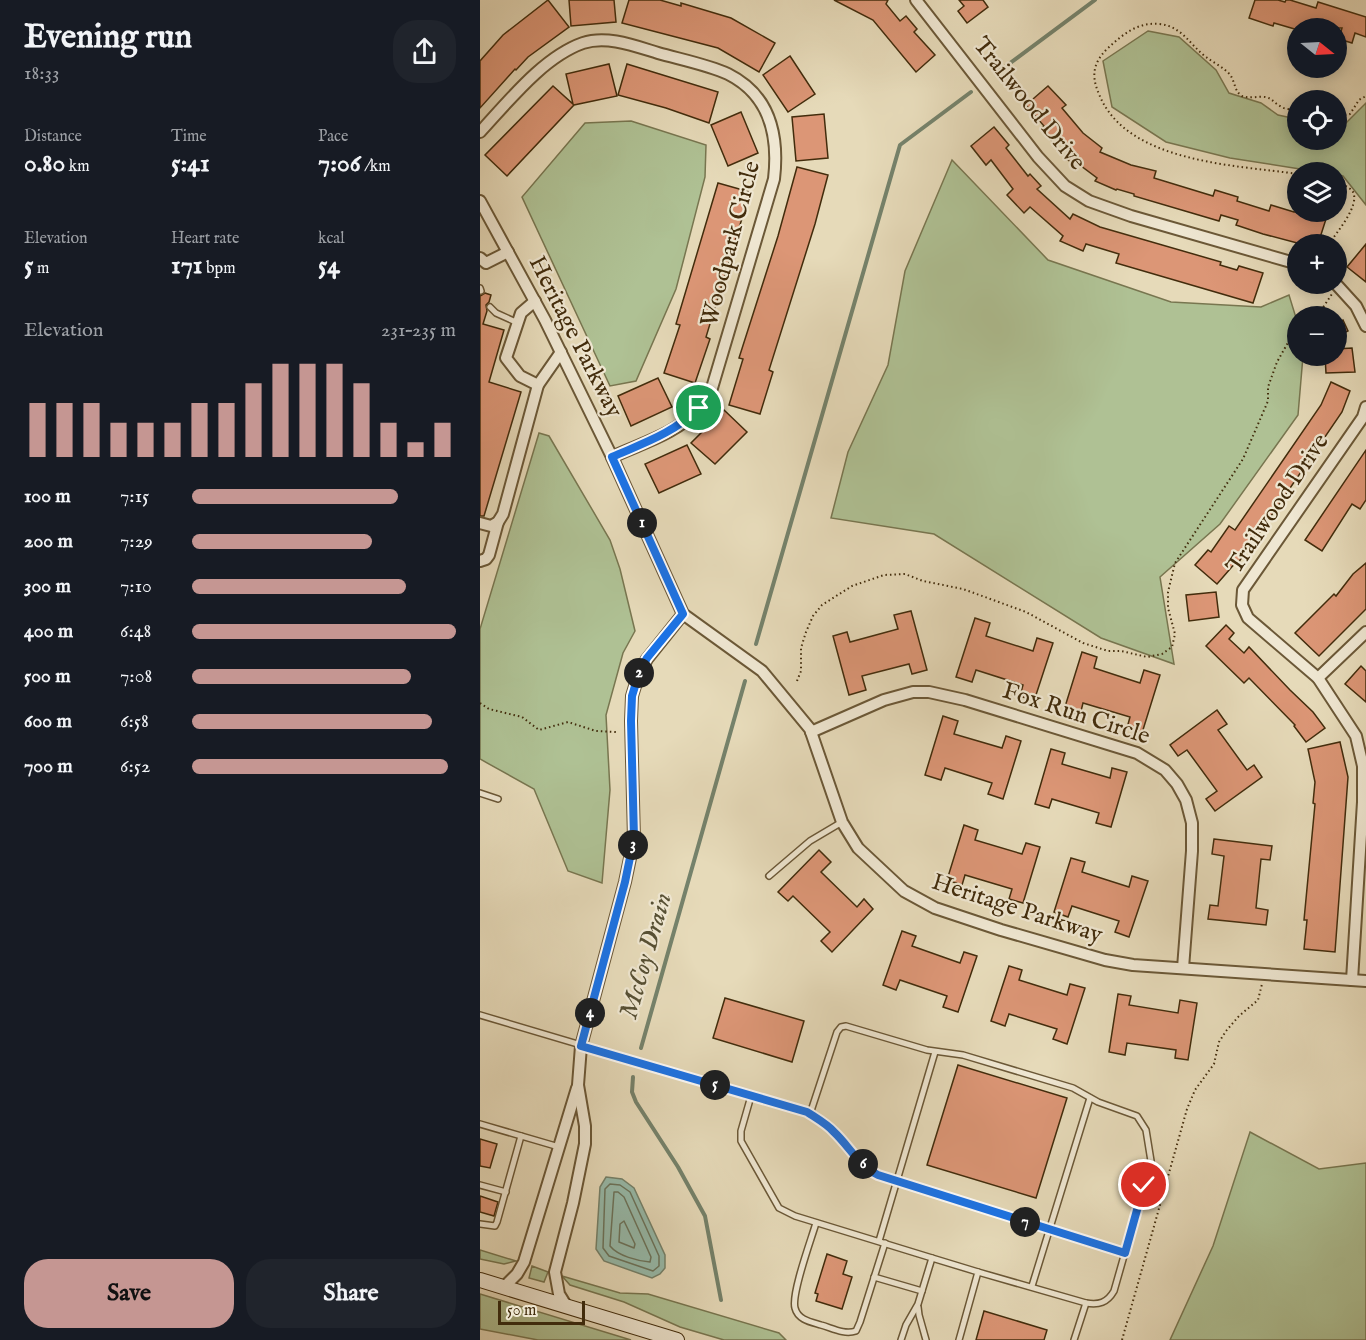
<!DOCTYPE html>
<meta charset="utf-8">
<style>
:root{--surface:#171b24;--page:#20242c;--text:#f1f3f6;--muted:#9ea1a6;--accent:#c59692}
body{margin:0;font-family:"IM FELL English",serif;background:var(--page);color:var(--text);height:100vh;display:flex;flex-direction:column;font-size:22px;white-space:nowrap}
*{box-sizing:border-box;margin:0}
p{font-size:20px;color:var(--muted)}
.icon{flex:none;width:33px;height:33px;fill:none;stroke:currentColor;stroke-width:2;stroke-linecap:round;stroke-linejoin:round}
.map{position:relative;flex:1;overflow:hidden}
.drawer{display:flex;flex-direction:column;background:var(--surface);width:480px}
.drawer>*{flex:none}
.needle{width:39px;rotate:108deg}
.controls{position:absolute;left:807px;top:18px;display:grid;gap:12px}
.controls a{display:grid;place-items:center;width:60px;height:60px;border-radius:50%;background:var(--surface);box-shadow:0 3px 15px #0003;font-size:30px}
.scale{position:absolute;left:18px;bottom:15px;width:87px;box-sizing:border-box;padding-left:6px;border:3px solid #422c0c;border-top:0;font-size:16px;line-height:21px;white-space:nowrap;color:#422c0c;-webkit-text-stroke:4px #efe7d2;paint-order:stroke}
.pin{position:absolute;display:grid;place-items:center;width:51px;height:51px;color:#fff;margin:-26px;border:3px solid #fff;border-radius:50%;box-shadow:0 2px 6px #0007}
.km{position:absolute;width:30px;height:30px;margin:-15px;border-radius:50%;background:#222;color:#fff;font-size:16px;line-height:30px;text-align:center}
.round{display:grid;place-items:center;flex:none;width:63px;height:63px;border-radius:24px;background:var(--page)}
.head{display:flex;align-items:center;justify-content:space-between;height:102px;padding:0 24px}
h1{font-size:33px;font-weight:800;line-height:45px}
.metrics{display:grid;grid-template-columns:repeat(3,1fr);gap:9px;height:102px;padding:6px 24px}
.metrics div{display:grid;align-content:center}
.metrics b{font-size:26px;font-weight:800}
.metrics small{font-size:16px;font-weight:400}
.metrics p{font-size:16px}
.chart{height:168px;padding:12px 24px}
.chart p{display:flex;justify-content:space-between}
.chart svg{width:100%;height:108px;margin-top:6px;stroke:var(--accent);stroke-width:6}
.cta{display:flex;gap:12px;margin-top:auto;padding:12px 24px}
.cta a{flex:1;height:69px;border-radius:24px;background:var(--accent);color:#111;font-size:24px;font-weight:800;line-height:69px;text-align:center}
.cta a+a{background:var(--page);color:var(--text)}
ul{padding:0 24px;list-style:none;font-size:20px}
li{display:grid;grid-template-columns:96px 72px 1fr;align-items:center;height:45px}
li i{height:15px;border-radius:8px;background:var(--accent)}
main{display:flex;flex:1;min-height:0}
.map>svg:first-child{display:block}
</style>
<main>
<section class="drawer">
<div class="head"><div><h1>Evening run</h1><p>18:33</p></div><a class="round"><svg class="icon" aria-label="share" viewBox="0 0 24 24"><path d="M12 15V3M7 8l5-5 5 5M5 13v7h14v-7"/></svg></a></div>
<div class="metrics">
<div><p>Distance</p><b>0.80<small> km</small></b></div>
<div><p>Time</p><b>5:41</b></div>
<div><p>Pace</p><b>7:06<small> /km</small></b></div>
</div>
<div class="metrics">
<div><p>Elevation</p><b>5<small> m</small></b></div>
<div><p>Heart rate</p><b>171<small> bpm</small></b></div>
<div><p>kcal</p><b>54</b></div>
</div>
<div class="chart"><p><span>Elevation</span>231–235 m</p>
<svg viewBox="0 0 160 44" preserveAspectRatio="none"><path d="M5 44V22M15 44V22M25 44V22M35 44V30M45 44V30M55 44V30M65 44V22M75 44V22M85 44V14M95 44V6M105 44V6M115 44V6M125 44V14M135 44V30M145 44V38M155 44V30"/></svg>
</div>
<ul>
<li><b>100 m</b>7:15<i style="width:78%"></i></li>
<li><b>200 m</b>7:29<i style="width:68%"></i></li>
<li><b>300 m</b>7:10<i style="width:81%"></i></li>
<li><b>400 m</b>6:48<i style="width:100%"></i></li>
<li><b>500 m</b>7:08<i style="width:83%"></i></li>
<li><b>600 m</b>6:58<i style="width:91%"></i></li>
<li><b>700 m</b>6:52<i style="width:97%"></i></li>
</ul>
<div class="cta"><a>Save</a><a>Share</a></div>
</section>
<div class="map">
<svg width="886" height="1340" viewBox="0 0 886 1340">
<rect width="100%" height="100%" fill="#e6dab9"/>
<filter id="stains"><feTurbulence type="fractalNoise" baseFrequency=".00333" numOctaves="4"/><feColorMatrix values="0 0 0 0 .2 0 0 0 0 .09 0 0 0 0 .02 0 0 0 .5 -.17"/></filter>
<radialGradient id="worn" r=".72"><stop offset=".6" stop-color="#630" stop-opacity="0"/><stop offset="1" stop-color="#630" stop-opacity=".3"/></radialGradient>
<g fill="#afc194" stroke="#787650" stroke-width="1.5">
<polygon points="668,31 699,37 736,70 749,93 781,103 798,115 817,119 818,140 856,140 857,126 862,127 886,103 886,205 863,176 857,175 856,172 839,172 750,158 686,142 632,107 623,61"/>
<polygon points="151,121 226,145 225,177 196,289 156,381 130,386 42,197 105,123"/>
<polygon points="472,160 568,260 691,302 781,307 809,295 817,321 818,356 823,356 818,415 740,524 680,577 694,664 621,638 454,534 351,518 368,452 408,365 425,271"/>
<polygon points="59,433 69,436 130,540 140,569 155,631 143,653 126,715 130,790 122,883 88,871 54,789 0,759 0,629"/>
<polygon points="770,1132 839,1169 886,1163 886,1340 690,1340 733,1246"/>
<polygon points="0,1250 36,1261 24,1264 0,1259"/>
<polygon points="52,1266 68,1272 64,1282 49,1278"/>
<polygon points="82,1276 140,1293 168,1294 299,1333 306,1340 244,1340 200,1327 144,1302 90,1285"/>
<polygon points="0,1294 151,1340 58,1340 0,1329"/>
</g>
<polygon fill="#97bbab" stroke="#75826b" stroke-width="1.5" points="126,1177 142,1179 154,1188 185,1255 185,1268 180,1274 172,1278 124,1261 116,1249 120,1187"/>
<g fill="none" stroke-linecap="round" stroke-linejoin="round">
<g stroke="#6c745c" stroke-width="1.5">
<polygon points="130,1184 140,1185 150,1192 179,1256 179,1266 173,1271 129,1256 123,1248 125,1189"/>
<path d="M134,1192h4l6,5 27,60 -1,5c-12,-1 -32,-6 -40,-16z"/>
<polygon points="144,1221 155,1244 154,1248 139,1242 140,1224"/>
</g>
<g stroke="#75826b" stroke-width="4">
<polyline points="518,72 615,0"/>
<polyline points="276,644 420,145 491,92"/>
<polyline points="161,1048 265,681"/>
<polyline points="153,1077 152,1092 156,1102 198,1167 225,1216 241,1300"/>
</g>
</g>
<g fill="#dc9676" stroke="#422c0c" stroke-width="1.5">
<polygon points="68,0 89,27 48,57 36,70 35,69 0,108 0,61 23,35"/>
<polygon points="89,0 134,0 136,22 91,26"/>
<polygon points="149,0 180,0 201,6 201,3 251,18 295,43 279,72 238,48 142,23"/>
<polygon points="354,0 408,0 406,4 420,21 426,16 437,29 434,32 455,55 436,72 393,20"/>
<polygon points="479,0 503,0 508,7 487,23 478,11 484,6"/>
<polygon points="775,0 798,0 805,2 806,0 810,0 836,8 838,2 886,17 886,37 875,33 872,43 859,39 862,28 818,28 818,30 794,23 793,26 769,18"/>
<polygon points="310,56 335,94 308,112 283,75"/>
<polygon points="129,64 137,96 94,105 27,176 5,155 73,86 93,104 86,74"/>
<polygon points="147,64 238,92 229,123 186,108 138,95"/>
<polygon points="568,86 586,105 582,108 603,133 622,148 620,152 651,165 676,171 674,178 733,196 735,190 758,197 757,201 789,211 791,205 814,212 825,212 846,219 838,244 821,244 783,234 756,225 758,220 741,215 739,221 654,196 654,194 637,189 636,190 615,181 617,178 597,163 595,165 584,157 588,151 577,137 572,141 561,128 564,126 546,105"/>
<polygon points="261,112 278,153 248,166 231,125"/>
<polygon points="344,114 348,158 316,161 312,117"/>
<polygon points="514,127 529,145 526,148 548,176 550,174 561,186 557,189 590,219 593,214 620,227 741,262 740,265 757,270 759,266 783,273 773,303 636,263 639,254 606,244 603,251 580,241 583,236 550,207 544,213 527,195 533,189 511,160 506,165 491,146"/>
<polygon points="317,167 348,175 335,224 289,370 293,372 280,414 249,405 263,359 259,358 298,236"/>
<polygon points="238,183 270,192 226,337 230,339 215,383 184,373 200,325 196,324"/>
<polygon points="886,244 886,282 867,267"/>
<polygon points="5,293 11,295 9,302 6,305 7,311 3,324 24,330 9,382 41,392 4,516 0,516 0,296"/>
<polygon points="863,320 868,331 856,337 856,324"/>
<polygon points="872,348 875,372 846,373 845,356 856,356 856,349"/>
<polygon points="178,378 192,407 151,426 138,396"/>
<polygon points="851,382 870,391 862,412 778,535 776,533 759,562 757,561 737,584 715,565 728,550 731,552 749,526 755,530 841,405"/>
<polygon points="244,410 267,432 235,464 211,443"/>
<polygon points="207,445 221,474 179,493 165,464"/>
<polygon points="886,450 886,500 880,509 872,504 842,551 825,540"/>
<polygon points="886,563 886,609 839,656 815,633 854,594 856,596 873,574"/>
<polygon points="736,592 739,617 709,621 706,595"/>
<polygon points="431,611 447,670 432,674 429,664 382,676 386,690 369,695 353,636 367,632 370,642 418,629 414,615"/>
<polygon points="495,618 510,623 506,636 553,651 557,638 573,643 554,701 540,696 543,685 496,670 492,682 476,677"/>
<polygon points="746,625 754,633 749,639 764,653 769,647 810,690 833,712 845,728 826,742 814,726 815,725 769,678 764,683 726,646"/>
<polygon points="602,652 617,657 614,668 660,683 664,670 680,675 662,733 647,728 650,717 603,703 600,715 584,710"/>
<polygon points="881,666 886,671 886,702 865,684"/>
<polygon points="737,710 747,724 738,730 767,770 774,765 782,777 735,811 726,799 737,791 707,750 698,756 690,745"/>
<polygon points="463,716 478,721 474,734 522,748 526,736 541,741 523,799 508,794 512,783 465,768 461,780 445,775"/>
<polygon points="860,742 868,777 855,952 824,949 827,920 824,920 835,804 833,803 835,782 828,749"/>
<polygon points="571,749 585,753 582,764 630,778 632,768 647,772 631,827 616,823 619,813 572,799 569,808 555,804"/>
<polygon points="484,825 498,830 495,840 542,854 546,843 560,847 543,903 529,899 532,889 485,875 482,885 467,880"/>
<polygon points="734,839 792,846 790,860 781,859 776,908 788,910 786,925 728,919 730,905 738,906 744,856 732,854"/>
<polygon points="339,850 351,862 341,872 377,907 384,899 393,909 352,952 341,941 350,932 313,896 308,901 298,892"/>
<polygon points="591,858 605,862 602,872 649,887 652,876 668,881 649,937 635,932 639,921 592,906 588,917 574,912"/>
<polygon points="422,931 436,936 432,946 480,963 484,952 497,956 478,1012 463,1007 467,996 420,980 416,990 403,985"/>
<polygon points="529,966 542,970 539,980 587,995 590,984 605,988 587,1044 573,1039 577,1029 529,1014 525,1026 511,1021"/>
<polygon points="638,994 651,996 649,1005 698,1013 700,1000 717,1003 708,1060 695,1058 696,1050 647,1043 645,1055 629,1052"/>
<polygon points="245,998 324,1021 312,1062 233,1038"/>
<polygon points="478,1065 587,1098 556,1198 447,1165"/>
<polygon points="0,1139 17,1144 10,1168 0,1166"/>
<polygon points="0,1196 18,1202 14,1216 0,1212"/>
<polygon points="347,1254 367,1261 363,1274 372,1277 362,1309 336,1301 338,1294 335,1293"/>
<polygon points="504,1311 567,1330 564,1340 496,1340"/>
</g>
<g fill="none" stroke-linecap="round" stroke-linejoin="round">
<g stroke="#6b5837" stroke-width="8">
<g id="service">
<polyline points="0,288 1,291"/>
<polyline points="10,307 16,313 38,323"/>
<polyline points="0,793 18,799"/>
<polyline points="289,876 330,841 362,822"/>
<polyline points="0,1015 327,1112 353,1130 383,1165 398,1175 645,1253"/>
<polyline points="271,1096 261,1131 261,1141 299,1208 315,1216 452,1258"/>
<path d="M330,1114l27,-82 4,-5 5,-1 81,24 36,5 110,33 25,14 39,14 9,14 5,31 -37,130c-7,12 -15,14 -28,12l-108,-31"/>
<polyline points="0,1124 79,1147"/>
<polyline points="0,1185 26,1192"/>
<path d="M336,1223c-5,17 -25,71 -21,85 3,12 16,14 26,17 11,3 23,10 35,6l4,-9 25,-79"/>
<polyline points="0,1224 15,1226 17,1222 41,1136"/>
<polyline points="399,1241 455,1052"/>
<polyline points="394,1277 442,1291"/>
<polyline points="552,1286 610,1098"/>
<polyline points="438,1307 439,1315 446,1340"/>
<polyline points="421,1340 426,1325 438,1304 452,1258 498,1272 479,1340"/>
<polyline points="594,1340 606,1303"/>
</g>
</g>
<g stroke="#6b5837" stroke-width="14">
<g id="minor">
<polyline points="436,0 558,157 585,186 609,201 651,216 818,264"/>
<path d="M0,132c28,-30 63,-75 103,-89 24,-8 52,3 75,10 21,6 51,12 70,21 42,21 51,62 46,105l-62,209c-4,7 -8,14 -13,20 -22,26 -57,35 -87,49"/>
<polyline points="0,201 65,320 132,457 203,614 282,671 330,729 362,822 378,848 424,891 455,908 521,930 625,960 653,965 886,981"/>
<polyline points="0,258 6,263 28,252"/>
<polyline points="856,284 876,306 886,326"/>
<polyline points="55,301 41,313 26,358 40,376 58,385"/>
<polyline points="0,523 11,526 18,522 23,514 58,385 81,352"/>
<polyline points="0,561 6,559 9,555 18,522"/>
<polyline points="838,678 886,632"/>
<polyline points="331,732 404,700 433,692 449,692 485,700 657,753 685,770 697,784 706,800 712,823 712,851 703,968"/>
<polyline points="872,980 883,802 883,766 876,736 838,678 768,618 762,605 763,590 883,417 886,407"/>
<polyline points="24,1287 37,1274 44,1262 97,1088"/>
<polyline points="87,1307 79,1294 75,1272 93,1203 105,1144 105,1126 98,1085 101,1046 145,882 154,839 151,721 152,696 159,673 167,659 203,614"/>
</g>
</g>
<g stroke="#422c0c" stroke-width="16">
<polyline id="secondary" points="0,1280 197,1340"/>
</g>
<g stroke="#422c0c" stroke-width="2" stroke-dasharray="1.5 3" stroke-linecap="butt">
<path d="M818,110c-6,-1 -13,0 -18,-4 -6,-3 -8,-8 -15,-9 -7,-1 -16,2 -23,-1 -7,-4 -7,-13 -11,-20 -6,-8 -17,-13 -25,-19 -17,-13 -24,-31 -47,-33 -22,-2 -37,11 -52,25 -14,14 -16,27 -8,45 27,69 137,71 199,80"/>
<polyline points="856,117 870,114 879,100 886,96"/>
<path d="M849,244c7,-11 31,-38 24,-52 -3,-5 -11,-8 -17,-10"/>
<polyline points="828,316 842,309 852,294"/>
<polyline points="317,681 321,671 321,648 326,632 333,616 342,605 372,586 404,575 425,574 443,581 483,589 546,612 603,643 628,651 641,651 667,657 682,654 692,647 695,634 688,608 688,592 695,563 763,459 788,401 788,387 797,362 818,325"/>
<polyline points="0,703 9,709 42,717 59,730 88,722 116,731 136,732"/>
<polyline points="642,1340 707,1109 715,1090 734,1064 739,1042 746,1031 759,1016 778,1000 782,984"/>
</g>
<use href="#service" stroke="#efe7d2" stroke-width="5"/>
<use href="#minor" stroke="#efe7d2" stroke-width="10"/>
<use href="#secondary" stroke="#efe7d2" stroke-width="14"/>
</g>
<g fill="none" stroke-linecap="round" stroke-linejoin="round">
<g stroke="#fff" stroke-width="12">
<path id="route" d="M219,408c-27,26 -53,34 -87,49l71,157 -36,44 -8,15 -7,23 -1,25 3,117 -9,44 -44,164 226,66c9,6 20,12 27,20 15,14 25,34 44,43l247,78 19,-68"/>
</g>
<use href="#route" stroke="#1a73e8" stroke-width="8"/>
</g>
<g text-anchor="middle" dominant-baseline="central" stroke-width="4.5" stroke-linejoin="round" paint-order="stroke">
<g font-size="24" fill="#422c0c" stroke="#efe7d2">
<text transform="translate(549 104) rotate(51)">Trailwood Drive</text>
<text transform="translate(251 244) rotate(-75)">Woodpark Circle</text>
<text transform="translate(95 337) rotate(63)">Heritage Parkway</text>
<text transform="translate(798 504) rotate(-56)">Trailwood Drive</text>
<text transform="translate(596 714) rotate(18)">Fox Run Circle</text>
<text transform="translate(537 909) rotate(18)">Heritage Parkway</text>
</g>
<g font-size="26" font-style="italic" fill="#575034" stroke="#efe7d2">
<text transform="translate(166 956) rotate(-74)">McCoy Drain</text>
</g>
</g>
<rect width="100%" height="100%" filter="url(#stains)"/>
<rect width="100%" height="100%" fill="url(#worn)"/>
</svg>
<div class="controls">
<a><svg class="needle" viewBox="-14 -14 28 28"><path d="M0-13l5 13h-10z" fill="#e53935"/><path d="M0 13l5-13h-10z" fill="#9ea1a6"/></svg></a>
<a><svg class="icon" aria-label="locate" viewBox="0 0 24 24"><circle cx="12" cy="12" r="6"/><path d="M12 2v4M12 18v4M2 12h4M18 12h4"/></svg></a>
<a><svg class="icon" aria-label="layers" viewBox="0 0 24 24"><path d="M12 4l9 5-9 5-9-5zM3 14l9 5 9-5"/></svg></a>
<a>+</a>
<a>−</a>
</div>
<div class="scale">50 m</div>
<div class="pin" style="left:219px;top:408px;background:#1e9e55"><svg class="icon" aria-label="arrive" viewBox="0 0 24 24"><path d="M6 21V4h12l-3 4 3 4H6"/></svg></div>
<div class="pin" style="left:664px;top:1185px;background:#d93025"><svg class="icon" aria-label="check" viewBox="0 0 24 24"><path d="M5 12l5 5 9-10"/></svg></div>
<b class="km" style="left:162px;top:523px">1</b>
<b class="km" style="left:159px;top:673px">2</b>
<b class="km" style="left:153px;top:845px">3</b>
<b class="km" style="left:110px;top:1013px">4</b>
<b class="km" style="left:235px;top:1085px">5</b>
<b class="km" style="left:383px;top:1164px">6</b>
<b class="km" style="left:545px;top:1222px">7</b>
</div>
</main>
